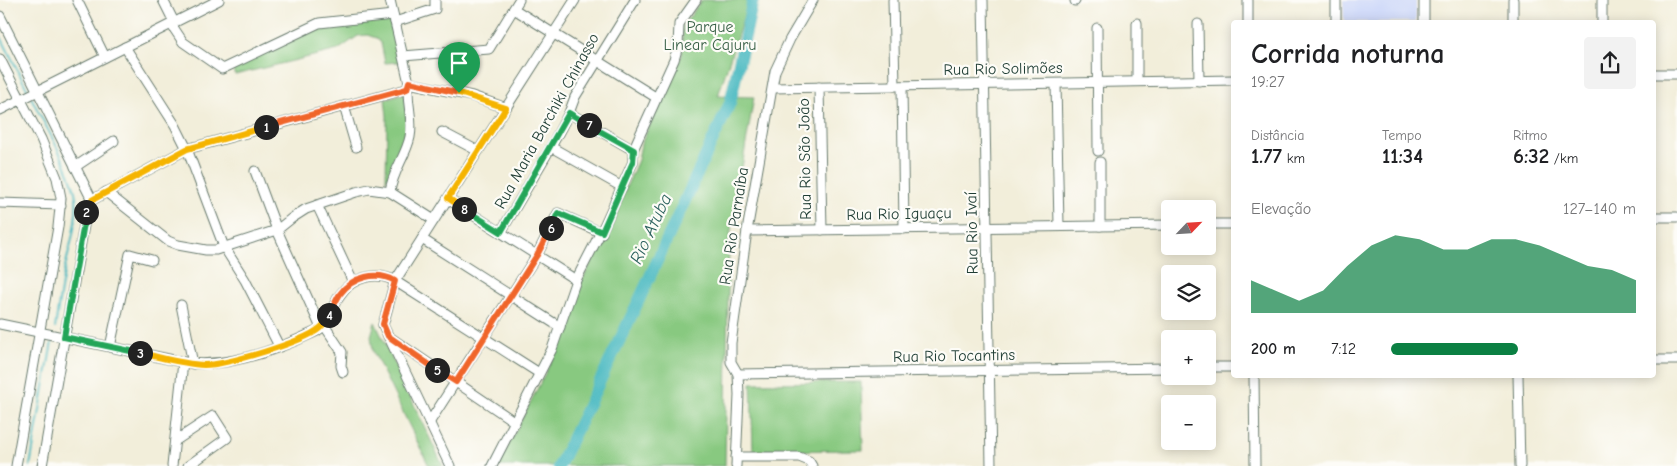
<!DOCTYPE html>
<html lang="pt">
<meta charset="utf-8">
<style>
:root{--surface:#fff;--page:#f2f2f2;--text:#202124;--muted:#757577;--accent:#0b8043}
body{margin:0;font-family:"Comic Neue",sans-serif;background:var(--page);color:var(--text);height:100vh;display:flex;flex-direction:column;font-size:19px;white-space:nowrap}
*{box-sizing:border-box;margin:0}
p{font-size:16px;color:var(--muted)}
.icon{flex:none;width:28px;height:28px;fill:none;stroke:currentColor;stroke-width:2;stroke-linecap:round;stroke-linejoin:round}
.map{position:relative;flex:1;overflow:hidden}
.drawer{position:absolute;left:1231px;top:20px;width:425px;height:358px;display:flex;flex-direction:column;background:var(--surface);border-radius:5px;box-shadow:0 2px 12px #0003}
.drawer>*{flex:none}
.needle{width:32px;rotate:65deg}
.controls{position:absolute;left:1161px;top:200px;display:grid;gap:10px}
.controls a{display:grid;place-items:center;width:55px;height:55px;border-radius:5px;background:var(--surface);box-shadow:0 2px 12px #0003;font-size:25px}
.pin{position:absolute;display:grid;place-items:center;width:42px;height:42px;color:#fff;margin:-51px -21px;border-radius:50% 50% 50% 0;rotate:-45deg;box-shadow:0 0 5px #0007}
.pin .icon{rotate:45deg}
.km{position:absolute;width:25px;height:25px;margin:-12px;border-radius:50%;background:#222;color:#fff;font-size:14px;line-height:25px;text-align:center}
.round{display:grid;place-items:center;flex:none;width:52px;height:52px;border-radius:5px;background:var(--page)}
.overview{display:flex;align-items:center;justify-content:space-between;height:85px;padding:0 20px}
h1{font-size:28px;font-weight:700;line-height:38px}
.stats{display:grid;grid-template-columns:repeat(3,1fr);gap:8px;height:85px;padding:5px 20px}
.stats div{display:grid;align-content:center}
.stats b{font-size:21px;font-weight:700}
.stats small{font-size:14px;font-weight:400}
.stats p{font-size:14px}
.chart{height:140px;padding:10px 20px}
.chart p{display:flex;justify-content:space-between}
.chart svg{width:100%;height:90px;margin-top:5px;fill:var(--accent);opacity:.7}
ul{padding:0 20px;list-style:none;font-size:16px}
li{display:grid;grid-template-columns:80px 60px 1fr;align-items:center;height:38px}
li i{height:12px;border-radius:6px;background:var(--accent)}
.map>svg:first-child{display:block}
</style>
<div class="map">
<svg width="1677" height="466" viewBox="0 0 1677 466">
<rect width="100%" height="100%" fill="#fdfcf7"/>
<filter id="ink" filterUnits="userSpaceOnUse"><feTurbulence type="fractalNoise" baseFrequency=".02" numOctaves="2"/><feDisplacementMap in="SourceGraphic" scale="10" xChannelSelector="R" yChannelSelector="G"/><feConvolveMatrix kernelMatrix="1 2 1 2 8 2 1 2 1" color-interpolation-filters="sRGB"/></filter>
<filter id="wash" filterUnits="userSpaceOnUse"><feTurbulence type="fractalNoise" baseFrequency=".0096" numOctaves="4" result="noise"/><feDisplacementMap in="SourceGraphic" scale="20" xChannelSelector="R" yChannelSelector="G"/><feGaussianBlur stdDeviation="1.12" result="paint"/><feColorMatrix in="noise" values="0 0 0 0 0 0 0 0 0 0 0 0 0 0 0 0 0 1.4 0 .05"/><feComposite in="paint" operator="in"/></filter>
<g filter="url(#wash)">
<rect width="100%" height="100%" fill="#f2eeda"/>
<polygon fill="#d0daf9" points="1343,0 1416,0 1416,22 1344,22"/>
<g fill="#88c980" stroke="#54835a">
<polygon points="702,0 749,0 718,96 754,97 729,243 725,466 498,466 559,346 581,283 609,227 638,160 641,144 682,55 683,26"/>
<polygon points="389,20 401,62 385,63 381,43 376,38 367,35 358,36 338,50 235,75 232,68 316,28"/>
<path d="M404,93c7,41 -2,53 -18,88l1,-65 -2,-17z"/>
<polygon points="375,322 443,466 429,466 373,351 371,336"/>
<polygon points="861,382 863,450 753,451 751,383"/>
</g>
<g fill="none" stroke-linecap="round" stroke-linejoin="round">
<g stroke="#4ab9c1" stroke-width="2">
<polyline points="0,35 29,93"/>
<path d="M31,97c15,31 35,62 44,95 5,19 -5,56 -10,75 -4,20 -7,41 -10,61"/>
<polyline points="30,466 52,342"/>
</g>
<polyline stroke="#4ab9c1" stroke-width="12" points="559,466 639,300 730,103 753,0"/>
</g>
</g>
<g filter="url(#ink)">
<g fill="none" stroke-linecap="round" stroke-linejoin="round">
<g stroke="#697b6e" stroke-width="11">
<g id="minor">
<polyline points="77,0 105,57"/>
<polyline points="163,0 174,22"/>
<path d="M390,0l19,83c-4,16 5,35 1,54 -4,19 -18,35 -20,55"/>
<polyline points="893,0 895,86"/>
<polyline points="983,0 991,466"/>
<polyline points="1075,0 1075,1"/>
<polyline points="1248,0 1248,22"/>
<polyline points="1336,0 1336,22"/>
<polyline points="1424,0 1424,22"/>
<polyline points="1513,0 1513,22"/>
<polyline points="1602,0 1602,22"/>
<polyline points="514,9 657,98"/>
<polyline points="0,16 92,200 86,214 42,466"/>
<polyline points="395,22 435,9 435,0"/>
<polyline points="171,24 183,42 222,69 319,23 393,15"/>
<polyline points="1198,24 1199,81"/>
<polyline points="1097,28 1098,151"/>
<polyline points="125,47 175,125 187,149 224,247 245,280 279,346"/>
<polyline points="403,56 489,49 519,0"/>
<polyline points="0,59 41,139 57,178 61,198 58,227 16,466"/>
<polyline points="1654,74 1677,74"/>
<polyline points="1137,81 1137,23"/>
<polyline points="409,83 472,96 506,108"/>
<polyline points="1056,84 1059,226"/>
<polyline points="902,86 904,229"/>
<polyline points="819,87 822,230"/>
<polyline points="773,88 1234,80"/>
<polyline points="344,106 356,147"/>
<polyline points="0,110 219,0"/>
<polyline points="569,113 633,150"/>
<polyline points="442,132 478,151"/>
<polyline points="551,147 622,187"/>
<polyline points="75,167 114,141"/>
<polyline points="255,171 277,230 321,328"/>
<polyline points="106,192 168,241 178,245 206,250 216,250 277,230 292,218 306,209 356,192 369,189 390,192 434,220"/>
<polyline points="448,199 576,280"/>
<polyline points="92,200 187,149 407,89"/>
<polyline points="0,203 61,205"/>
<polyline points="317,205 353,282"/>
<polyline points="1654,217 1677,217"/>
<polyline points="1208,224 1234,224"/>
<polyline points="1100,226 1100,162"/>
<polyline points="747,231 1170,225"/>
<polyline points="501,232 551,147 569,113 575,97 635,0"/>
<polyline points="422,239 560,327"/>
<polyline points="181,305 193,364"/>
<path d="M0,324l183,38c42,8 96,-13 134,-31 12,-9 14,-24 23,-36 12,-18 36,-24 55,-14l144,92"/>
<polyline points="324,325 342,352 341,366 343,372"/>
<polyline points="388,336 515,422"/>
<polyline points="110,347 130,254 152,260"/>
<polyline points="1654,360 1677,360"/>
<polyline points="1208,367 1234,367"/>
<polyline points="738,374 1170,368"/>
<polyline points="1254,375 1255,466"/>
<polyline points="1518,375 1520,466"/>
<polyline points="429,423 537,255 558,213 602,233"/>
<polyline points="175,441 213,416 227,438 188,466"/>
<polyline points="736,457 799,457 809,461 812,466"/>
<polyline points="172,466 183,362"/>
<polyline points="450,466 383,325 395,281 575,0"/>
<polyline points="492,466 552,349 576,280 605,224 633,162 633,150 674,60 678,46 679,24 696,0"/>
<polyline points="736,466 739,395 738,374 731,362 731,343 747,231 775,71 790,39 813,0"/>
</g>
</g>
<use href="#minor" stroke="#fff" stroke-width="9"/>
</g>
</g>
<g fill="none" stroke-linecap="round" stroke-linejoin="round" filter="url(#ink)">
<g stroke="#fff" stroke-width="10">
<polyline id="split-1" points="266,127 407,89 409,82 459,93"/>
</g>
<g stroke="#fff" stroke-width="10">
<polyline id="split-2" points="86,212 92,200 187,149 266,127"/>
</g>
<g stroke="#fff" stroke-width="10">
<polyline id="split-3" points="86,212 64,337 140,353"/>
</g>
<g stroke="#fff" stroke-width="10">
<path id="split-4" d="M140,353c20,4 42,11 64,12 22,0 100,-23 116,-37 5,-4 7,-8 9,-13"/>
</g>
<g stroke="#fff" stroke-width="10">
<path id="split-5" d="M329,315c4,-7 7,-15 11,-21 13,-18 37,-23 55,-13l-12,43 5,12 49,34"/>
</g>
<g stroke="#fff" stroke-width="10">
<polyline id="split-6" points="437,370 456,382 537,255 551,228"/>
</g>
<g stroke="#fff" stroke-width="10">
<polyline id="split-7" points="551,228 558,213 602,232 633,162 634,150 589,125"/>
</g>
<g stroke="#fff" stroke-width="10">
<polyline id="split-8" points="464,209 501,232 569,113 589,125"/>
</g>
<g stroke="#fff" stroke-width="10">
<polyline id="split-9" points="459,93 506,108 448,198 464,209"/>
</g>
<use href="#split-1" stroke="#f0652b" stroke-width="6"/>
<use href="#split-2" stroke="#f5b400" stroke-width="6"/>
<use href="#split-3" stroke="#22a559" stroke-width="6"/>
<use href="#split-4" stroke="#f5b400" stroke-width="6"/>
<use href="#split-5" stroke="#f0652b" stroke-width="6"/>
<use href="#split-6" stroke="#f0652b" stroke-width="6"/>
<use href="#split-7" stroke="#22a559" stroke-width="6"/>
<use href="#split-8" stroke="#22a559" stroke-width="6"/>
<use href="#split-9" stroke="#f5b400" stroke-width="6"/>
</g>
<g text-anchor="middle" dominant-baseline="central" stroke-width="4.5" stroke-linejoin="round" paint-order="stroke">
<g font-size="16" fill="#396047" stroke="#fdfcf7">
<text x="710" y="27">Parque<tspan x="710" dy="18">Linear Cajuru</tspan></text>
</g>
<g font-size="16" fill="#1f3d34" stroke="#fdfcf7">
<text transform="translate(1003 69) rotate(-1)">Rua Rio Solimões</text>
<text transform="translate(547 121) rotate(-61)">Rua Maria Barchiki Chinasso</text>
<text transform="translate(805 159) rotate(-91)">Rua Rio São João</text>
<text transform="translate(899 214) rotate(-1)">Rua Rio Iguaçu</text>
<text transform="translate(734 226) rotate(-81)">Rua Rio Parnaíba</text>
<text transform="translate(972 233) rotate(-91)">Rua Rio Ivaí</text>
<text transform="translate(954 356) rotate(-1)">Rua Rio Tocantins</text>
</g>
<g font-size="18" font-style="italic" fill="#2c625e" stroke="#fdfcf7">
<text transform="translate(651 229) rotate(-65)">Rio Atuba</text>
</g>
</g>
</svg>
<div class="controls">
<a><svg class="needle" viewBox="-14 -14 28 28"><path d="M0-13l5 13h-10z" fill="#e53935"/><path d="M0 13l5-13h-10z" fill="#757577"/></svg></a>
<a><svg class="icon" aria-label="layers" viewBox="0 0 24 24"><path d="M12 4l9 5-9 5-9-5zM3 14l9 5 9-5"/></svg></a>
<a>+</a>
<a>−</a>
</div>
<div class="pin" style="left:459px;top:93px;background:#1e9e55"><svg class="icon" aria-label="arrive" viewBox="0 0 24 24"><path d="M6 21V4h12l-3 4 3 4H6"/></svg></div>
<b class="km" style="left:266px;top:127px">1</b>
<b class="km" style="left:86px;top:212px">2</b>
<b class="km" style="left:140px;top:353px">3</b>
<b class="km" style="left:329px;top:315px">4</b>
<b class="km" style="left:437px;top:370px">5</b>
<b class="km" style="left:551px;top:228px">6</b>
<b class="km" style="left:589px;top:125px">7</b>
<b class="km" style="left:464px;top:209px">8</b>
<section class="drawer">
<div class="overview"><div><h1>Corrida noturna</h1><p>19:27</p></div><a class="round"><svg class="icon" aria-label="share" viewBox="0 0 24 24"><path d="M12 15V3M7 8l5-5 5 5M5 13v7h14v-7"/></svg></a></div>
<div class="stats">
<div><p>Distância</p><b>1.77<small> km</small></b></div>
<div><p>Tempo</p><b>11:34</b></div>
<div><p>Ritmo</p><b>6:32<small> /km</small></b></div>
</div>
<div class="chart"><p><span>Elevação</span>127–140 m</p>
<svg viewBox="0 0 160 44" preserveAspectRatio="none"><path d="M0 44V28L10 33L20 38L30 33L40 21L50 11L60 6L70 8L80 13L90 13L100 8L110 8L120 11L130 16L140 21L150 23L160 28V44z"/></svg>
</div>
<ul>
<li><b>200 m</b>7:12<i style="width:52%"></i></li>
</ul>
</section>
</div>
